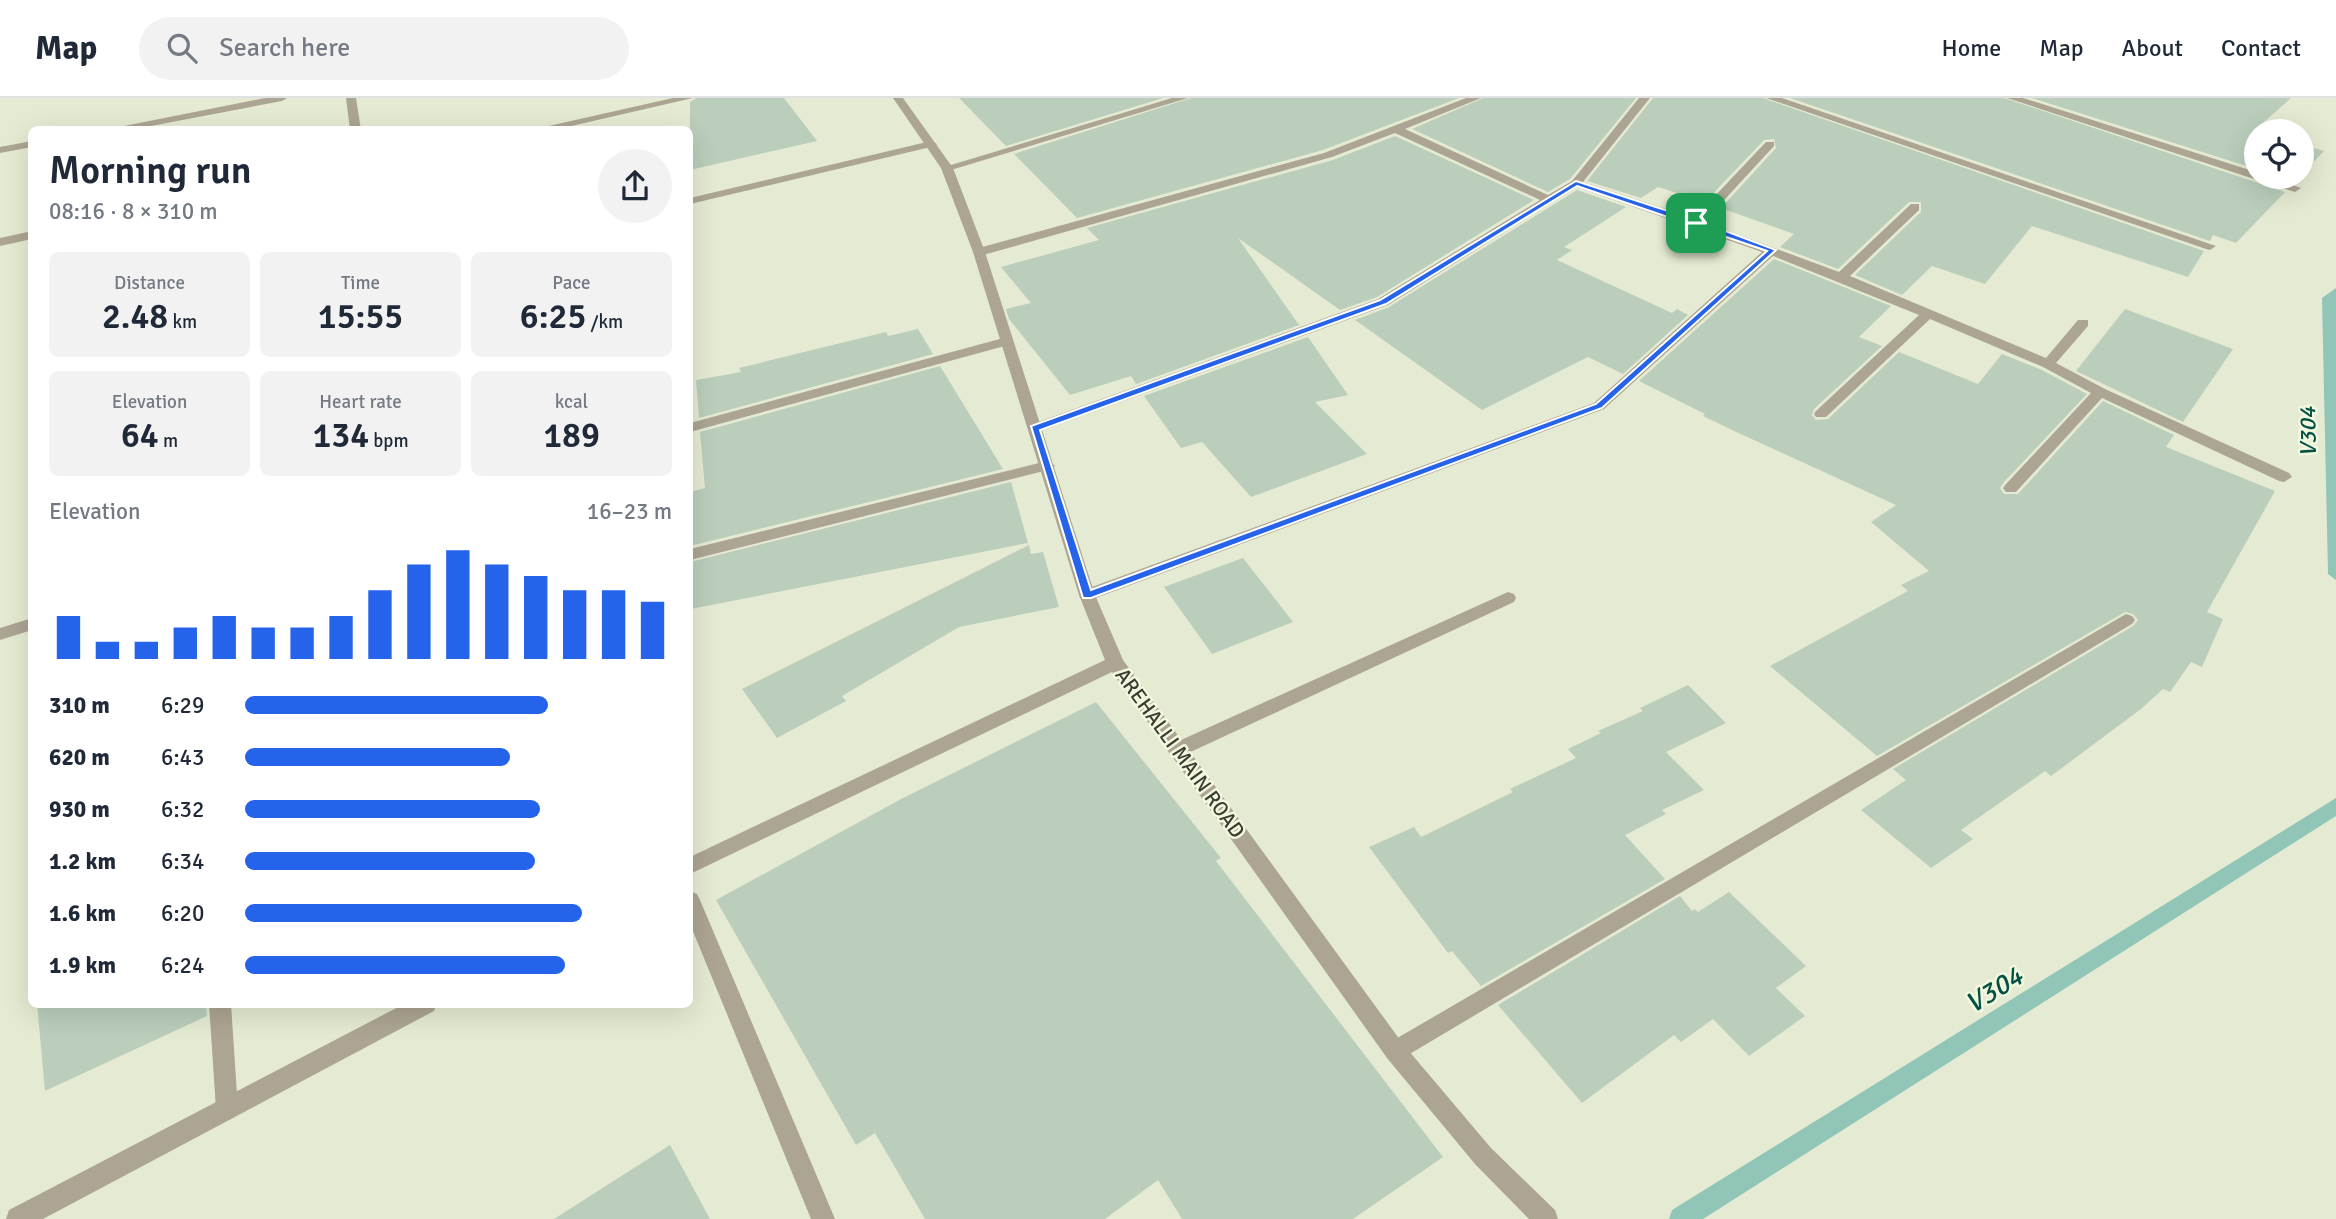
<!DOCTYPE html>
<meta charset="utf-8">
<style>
:root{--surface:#fff;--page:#f2f2f3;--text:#1f2937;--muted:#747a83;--line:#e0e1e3;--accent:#2563eb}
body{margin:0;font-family:Signika,sans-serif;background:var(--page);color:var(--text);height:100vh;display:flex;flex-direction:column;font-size:26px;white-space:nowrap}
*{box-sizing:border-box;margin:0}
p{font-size:23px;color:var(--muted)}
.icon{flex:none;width:38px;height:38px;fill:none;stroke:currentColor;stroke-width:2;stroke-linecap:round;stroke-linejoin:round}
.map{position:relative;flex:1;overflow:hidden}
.drawer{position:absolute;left:28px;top:28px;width:665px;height:882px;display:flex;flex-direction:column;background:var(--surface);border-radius:10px;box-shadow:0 7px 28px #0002}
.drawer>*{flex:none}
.controls{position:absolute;left:2244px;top:21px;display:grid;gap:14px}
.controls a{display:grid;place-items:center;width:70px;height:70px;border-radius:50%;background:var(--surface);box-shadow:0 7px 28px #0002;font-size:35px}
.pin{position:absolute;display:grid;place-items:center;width:60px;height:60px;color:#fff;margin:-30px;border-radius:14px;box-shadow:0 4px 10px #0006}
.round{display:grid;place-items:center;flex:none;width:74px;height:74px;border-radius:37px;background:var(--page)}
.headline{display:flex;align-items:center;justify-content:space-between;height:119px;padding:0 21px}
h1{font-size:38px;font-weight:600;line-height:52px}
.metrics{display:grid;grid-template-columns:repeat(3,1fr);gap:10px;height:119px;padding:7px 21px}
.metrics div{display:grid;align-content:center;border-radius:10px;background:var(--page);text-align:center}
.metrics b{font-size:35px;font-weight:600}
.metrics small{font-size:19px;font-weight:400}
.metrics p{font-size:19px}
.chart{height:196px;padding:14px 21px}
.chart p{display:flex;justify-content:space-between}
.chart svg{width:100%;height:126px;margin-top:7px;stroke:var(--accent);stroke-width:6}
ul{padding:0 21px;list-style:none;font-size:23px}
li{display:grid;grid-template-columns:112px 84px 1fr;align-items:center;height:52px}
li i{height:18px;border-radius:9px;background:var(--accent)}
header{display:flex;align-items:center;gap:42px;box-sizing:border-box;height:98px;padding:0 35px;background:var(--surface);border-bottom:2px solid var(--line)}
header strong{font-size:33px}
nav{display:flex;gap:38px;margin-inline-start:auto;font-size:24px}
.search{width:490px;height:63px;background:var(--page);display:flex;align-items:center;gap:18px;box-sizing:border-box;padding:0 24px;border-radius:38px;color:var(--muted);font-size:26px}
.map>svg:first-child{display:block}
</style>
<header>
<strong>Map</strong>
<div class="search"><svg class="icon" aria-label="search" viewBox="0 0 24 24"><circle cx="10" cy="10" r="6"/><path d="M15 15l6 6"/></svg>Search here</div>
<nav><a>Home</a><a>Map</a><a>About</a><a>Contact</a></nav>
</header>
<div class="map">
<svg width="2336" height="1121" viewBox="0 0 2336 1121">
<rect width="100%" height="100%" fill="#e5ebd2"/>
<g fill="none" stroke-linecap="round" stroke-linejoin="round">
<g fill="#90c5b7" fill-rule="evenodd">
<polygon points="2336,190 2336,482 2328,476 2322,200"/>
<polygon points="2336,700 2336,718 1703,1121 1669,1121 1672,1112"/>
</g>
</g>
<g fill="#bacebb">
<polygon points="696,0 784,0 817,43 690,72 690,4"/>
<polygon points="959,0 1163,0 1006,48"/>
<polygon points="1191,0 1459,0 1323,52 1077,120 1014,56"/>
<polygon points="1483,0 1636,0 1570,81 1548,94 1412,31"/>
<polygon points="1653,0 1763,0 2204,153 2188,179 2032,128 1985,186 1932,168 1902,197 1855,177 1921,114 1921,104 1909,104 1838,171 1780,149 1794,136 1721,110 1776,50 1774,41 1764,42 1705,104 1658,89 1641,100 1587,83"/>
<polygon points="1790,0 2004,0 2285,94 2236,145 2213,137 2210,143"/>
<polygon points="2032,0 2291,0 2256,31 2262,33 2256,33 2256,71"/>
<polygon points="1395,38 1534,102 1377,199 1340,212 1238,140 1299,227 1136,286 1131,278 1070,297 1009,221 1006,211 1031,205 1001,169 1099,142 1087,130 1333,62"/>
<polygon points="2301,46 2324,53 2301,77"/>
<polygon points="1577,92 1626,109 1564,149 1572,152 1557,162 1672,215 1677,211 1688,217 1623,276 1588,259 1482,312 1355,222 1389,209"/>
<polygon points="1774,161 1891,208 1859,239 1882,248 1814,311 1812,317 1816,322 1828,321 1899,254 1978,286 2002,256 2042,272 2087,296 2004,384 2000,390 2004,396 2018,396 2103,303 2174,337 2166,349 2275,393 2207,514 2223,521 2202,569 2191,564 2170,594 2163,591 2141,611 2051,678 2045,673 1961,732 1973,741 1931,770 1861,712 1906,682 1893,671 2133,528 2138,522 2133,516 2125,514 1877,658 1770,568 1908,493 1901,487 1929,473 1871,424 1896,407 1732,332 1703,318 1705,316 1639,283"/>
<polygon points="2125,211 2233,251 2183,324 2076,273"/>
<polygon points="918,231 933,256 699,320 696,282 741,274 739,270 886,234 888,238"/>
<polygon points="1308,239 1348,297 1315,304 1367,356 1251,399 1202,344 1181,350 1144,298"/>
<polygon points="940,268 1003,371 690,448 690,394 705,390 700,334"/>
<polygon points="1011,384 1028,445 691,511 690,464"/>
<polygon points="1029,447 1031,456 1043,454 1059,509 959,529 842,598 846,603 777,640 742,591"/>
<polygon points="1243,460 1293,524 1212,556 1164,489"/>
<polygon points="1688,587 1726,625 1666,654 1704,692 1662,712 1666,716 1625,737 1665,781 1481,888 1452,853 1448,855 1369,749 1414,729 1421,739 1513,694 1510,691 1576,660 1568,651 1601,635 1598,633 1643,613 1640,610"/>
<polygon points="1096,604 1221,760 1216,763 1443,1059 1353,1121 1182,1121 1158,1082 1105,1121 925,1121 875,1035 856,1047 716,802 903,700"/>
<polygon points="1729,794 1806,868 1776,890 1805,918 1749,958 1713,921 1681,944 1674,937 1582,1005 1498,907 1680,798 1692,813 1695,811 1698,814"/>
<polygon points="37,906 206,906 207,918 45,993"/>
<polygon points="670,1047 710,1121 554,1121"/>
</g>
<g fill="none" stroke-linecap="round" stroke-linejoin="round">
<polygon fill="#ada593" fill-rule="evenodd" points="1508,494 1514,496 1516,500 1514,504 1184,657 1177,659 1170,657 1168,652 1170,647"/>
<g fill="#ada593" fill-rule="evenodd">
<polygon points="265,0 287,0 282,3 130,32 104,32"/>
<polygon points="346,0 356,0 361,32 350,32"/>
<polygon points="673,0 693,0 554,32 531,32"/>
<polygon points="1172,0 1188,0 951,72 941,70"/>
<polygon points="1466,0 1481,0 1405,31 1548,97 1572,83 1639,0 1650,0 1583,84 1694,120 1766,44 1774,44 1774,48 1704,124 1839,174 1911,106 1919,106 1919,112 1850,178 2046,260 2078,222 2088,222 2088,228 2056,265 2105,291 2289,375 2292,379 2284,384 2279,383 2102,300 2016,394 2006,394 2003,390 2006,386 2091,295 2043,269 1930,221 1826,319 1816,319 1814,316 1816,313 1919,217 1773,158 1604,311 1093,501 1081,501 1079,497 1081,493 1594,305 1762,154 1577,89 1388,207 1040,333 1030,333 1028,330 1030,327 1378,201 1540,102 1395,35 1332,59 983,157 975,157 975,151 1324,55"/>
<polygon points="1766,0 1782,0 2216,148 2210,152 2206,151"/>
<polygon points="2007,0 2023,0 2256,74 2256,79 2270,79 2301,90 2295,94 2254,81"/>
<polygon points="32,43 32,49 0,55 0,49"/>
<polygon points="931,43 937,46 935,48 690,106 690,100"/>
<polygon points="32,133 32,141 0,148 0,140"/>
<polygon points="1007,239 1012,240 1012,246 690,334 690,325"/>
<polygon points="1047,363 1052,365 1055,368 1052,371 690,462 690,451"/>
<polygon points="2126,516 2132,518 2135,522 2132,526 1403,960 1395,964 1387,960 1384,953 1387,946"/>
<polygon points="32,520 32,532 0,542 0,530"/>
<polygon points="690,793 697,796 700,802 835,1121 811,1121 690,826"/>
<polygon points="209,906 231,906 238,1011 235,1019 227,1022 219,1019 216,1011"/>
</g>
<g fill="#ada593" fill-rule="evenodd">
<polygon points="893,0 903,0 953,70 985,154 1095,497 1123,562 1403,946 1491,1050 1555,1112 1558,1121 1529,1121 1475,1066 1387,960 1112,574 690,776 690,759 1105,562 1079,497 973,154 941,70"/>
<polygon points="404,906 437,906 434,913 43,1121 6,1121 9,1112"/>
</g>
</g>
<path fill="#2563eb" stroke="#fff" stroke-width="2" fill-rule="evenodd" d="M1576,83l123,40 77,29 -174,158 -511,190h-8l-52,-172 349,-126zM1577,88l190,65 -171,153 -505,186 -51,-160 346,-126z"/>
<g text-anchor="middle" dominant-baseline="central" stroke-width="5" stroke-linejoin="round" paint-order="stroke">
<g font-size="21" fill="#3a3c32" stroke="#f2f8df">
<text transform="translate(1180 655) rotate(54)">AREHALLI MAIN ROAD</text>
</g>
<g font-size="23" font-style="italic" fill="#055245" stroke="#f2f8df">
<text transform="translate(2308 334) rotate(-91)">V304</text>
</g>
<g font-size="28" font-style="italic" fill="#055245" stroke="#f2f8df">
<text transform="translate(1994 892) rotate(-32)">V304</text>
</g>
</g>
</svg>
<div class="controls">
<a><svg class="icon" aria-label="locate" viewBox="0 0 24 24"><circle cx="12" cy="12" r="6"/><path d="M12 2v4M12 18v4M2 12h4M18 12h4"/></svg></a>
</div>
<div class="pin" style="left:1696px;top:125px;background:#1e9e55"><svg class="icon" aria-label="arrive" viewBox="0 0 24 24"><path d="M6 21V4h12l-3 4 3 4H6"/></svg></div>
<section class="drawer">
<div class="headline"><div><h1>Morning run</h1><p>08:16 · 8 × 310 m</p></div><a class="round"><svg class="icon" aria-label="share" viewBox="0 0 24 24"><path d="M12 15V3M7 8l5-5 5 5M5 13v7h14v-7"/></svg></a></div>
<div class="metrics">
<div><p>Distance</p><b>2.48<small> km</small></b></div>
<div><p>Time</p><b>15:55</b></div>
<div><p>Pace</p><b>6:25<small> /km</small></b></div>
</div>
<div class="metrics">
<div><p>Elevation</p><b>64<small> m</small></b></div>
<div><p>Heart rate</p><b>134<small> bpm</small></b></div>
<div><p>kcal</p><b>189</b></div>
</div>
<div class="chart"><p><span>Elevation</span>16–23 m</p>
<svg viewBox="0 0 160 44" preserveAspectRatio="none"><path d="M5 44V29M15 44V38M25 44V38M35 44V33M45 44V29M55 44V33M65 44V33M75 44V29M85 44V20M95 44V11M105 44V6M115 44V11M125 44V15M135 44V20M145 44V20M155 44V24"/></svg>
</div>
<ul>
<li><b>310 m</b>6:29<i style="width:71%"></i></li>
<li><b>620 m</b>6:43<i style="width:62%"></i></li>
<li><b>930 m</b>6:32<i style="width:69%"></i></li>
<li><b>1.2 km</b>6:34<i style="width:68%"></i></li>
<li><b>1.6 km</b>6:20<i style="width:79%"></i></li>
<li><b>1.9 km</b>6:24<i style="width:75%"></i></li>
</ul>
</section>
</div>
